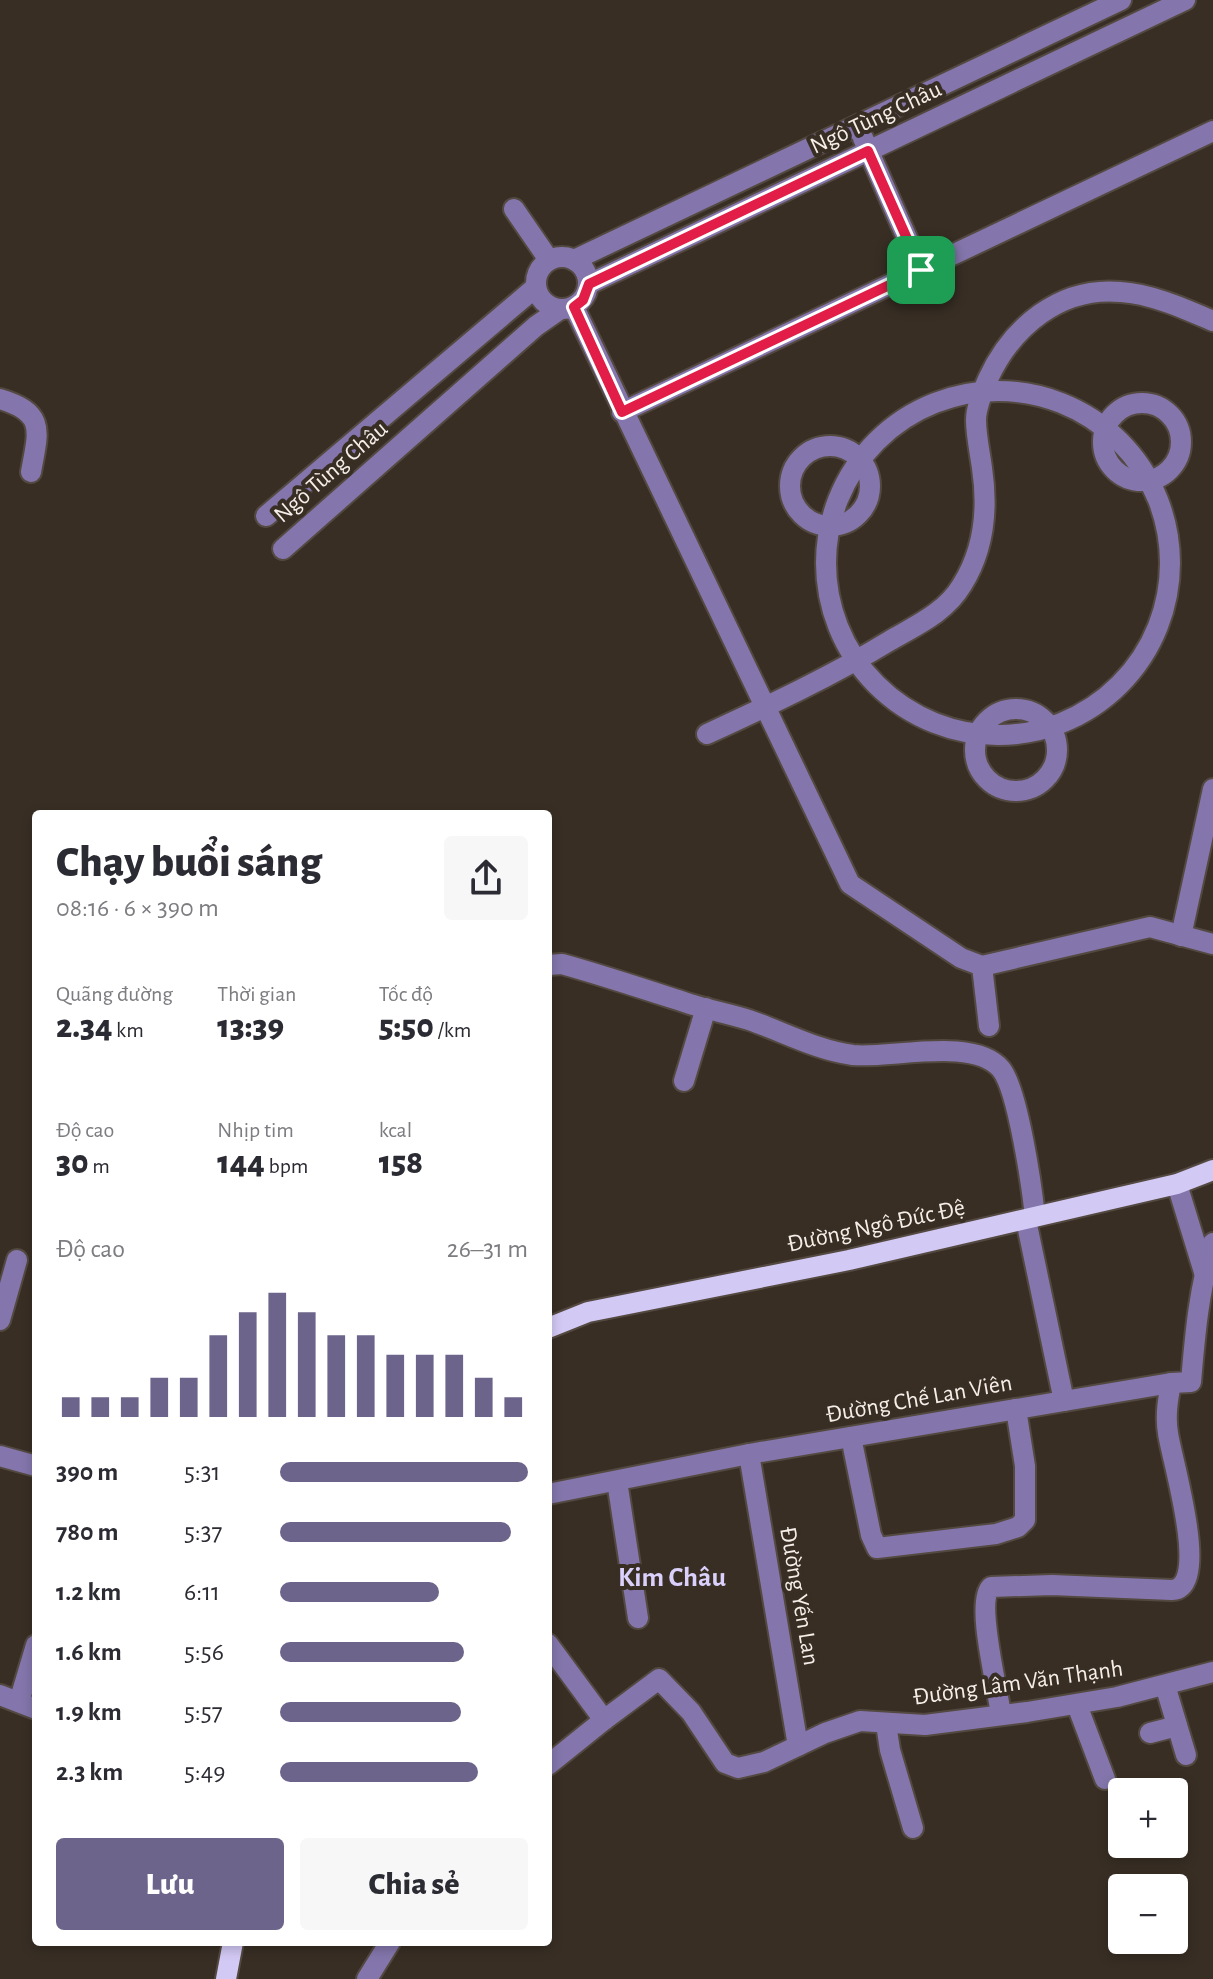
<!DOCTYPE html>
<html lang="vi">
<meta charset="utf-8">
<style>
:root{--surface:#fff;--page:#f7f7f7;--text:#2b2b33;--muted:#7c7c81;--accent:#6c648a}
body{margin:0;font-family:"Alegreya Sans",sans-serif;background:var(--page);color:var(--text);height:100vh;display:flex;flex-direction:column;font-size:30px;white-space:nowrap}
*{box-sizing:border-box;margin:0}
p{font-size:26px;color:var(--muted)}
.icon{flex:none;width:44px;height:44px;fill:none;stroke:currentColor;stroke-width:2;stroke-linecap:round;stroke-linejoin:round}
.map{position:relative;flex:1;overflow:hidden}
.drawer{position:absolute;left:32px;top:810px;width:520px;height:1136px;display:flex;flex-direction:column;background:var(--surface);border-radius:8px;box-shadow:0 4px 12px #0003}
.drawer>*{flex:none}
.controls{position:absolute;left:1108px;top:1778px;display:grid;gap:16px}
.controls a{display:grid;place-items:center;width:80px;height:80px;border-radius:8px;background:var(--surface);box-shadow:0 4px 12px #0003;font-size:40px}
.pin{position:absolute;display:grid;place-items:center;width:68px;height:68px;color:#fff;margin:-34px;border-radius:16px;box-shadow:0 4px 12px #0006}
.round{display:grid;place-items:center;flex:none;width:84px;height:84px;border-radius:8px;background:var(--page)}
.summary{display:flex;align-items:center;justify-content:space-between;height:136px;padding:0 24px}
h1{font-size:44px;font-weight:800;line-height:60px}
.stats{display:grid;grid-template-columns:repeat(3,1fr);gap:12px;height:136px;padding:8px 24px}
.stats div{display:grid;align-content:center}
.stats b{font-size:34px;font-weight:800}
.stats small{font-size:22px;font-weight:400}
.stats p{font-size:22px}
.chart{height:224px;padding:16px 24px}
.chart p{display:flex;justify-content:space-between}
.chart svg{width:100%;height:144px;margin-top:8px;stroke:var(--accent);stroke-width:6}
.action{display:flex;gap:16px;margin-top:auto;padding:16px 24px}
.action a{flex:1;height:92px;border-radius:8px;background:var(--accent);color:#fff;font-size:32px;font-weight:800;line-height:92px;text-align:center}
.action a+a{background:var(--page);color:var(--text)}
ul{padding:0 24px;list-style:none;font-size:26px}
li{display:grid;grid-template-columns:128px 96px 1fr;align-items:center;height:60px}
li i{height:20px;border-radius:10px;background:var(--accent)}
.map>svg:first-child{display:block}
</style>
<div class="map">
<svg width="1213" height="1979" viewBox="0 0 1213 1979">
<rect width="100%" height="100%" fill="#382e24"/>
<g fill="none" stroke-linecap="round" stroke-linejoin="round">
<g stroke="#534940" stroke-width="24">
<g id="minor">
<polyline points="863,138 921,270"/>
<polyline points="514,209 549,260"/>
<circle cx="562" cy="283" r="26"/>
<polyline points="574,260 1121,0"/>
<polyline points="589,284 1185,0"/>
<polyline points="574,307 850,884 961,958 982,966 1150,927 1213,944"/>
<circle cx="998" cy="563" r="172"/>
<path d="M0,399c47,14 38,33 31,73"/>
<circle cx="1142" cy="442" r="39"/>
<polyline points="622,412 1213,131"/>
<circle cx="830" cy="486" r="40"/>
<polyline points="266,516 536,287"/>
<polyline points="283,549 536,326 559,310"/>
<circle cx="1016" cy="750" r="41"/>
<path d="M707,734c63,-29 125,-58 184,-94 26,-15 55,-28 71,-55 22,-35 26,-77 20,-117 -2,-15 -6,-33 -6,-48 0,-13 7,-29 12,-41 24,-52 72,-93 133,-87 31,2 64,17 92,29"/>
<polyline points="1181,936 1213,789"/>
<path d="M548,965l14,-1c43,12 85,26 128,40 19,6 40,10 59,16 35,12 67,30 104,35 36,4 121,-19 148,14 17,21 31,119 34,148"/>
<polyline points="982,966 989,1026"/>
<polyline points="684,1081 706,1008"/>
<polyline points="1177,1184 1204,1272"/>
<polyline points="1026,1220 1064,1401"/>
<polyline points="0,1320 17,1260"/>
<polyline points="851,1437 871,1535 877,1548 996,1534 1018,1527 1025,1520 1025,1466 1016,1409"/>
<polyline points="749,1454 798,1746"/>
<polyline points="0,1456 36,1466"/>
<polyline points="617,1481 638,1618"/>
<path d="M548,1494l201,-40 422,-71 20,-1c4,-48 8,-93 22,-139"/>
<polyline points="548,1644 604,1720 659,1679 691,1712 725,1763 738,1768 764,1762 825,1733 860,1721 925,1725 1027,1712 1117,1697 1213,1672"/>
<polyline points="1165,1685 1186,1755"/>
<polyline points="0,1695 36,1709"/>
<polyline points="19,1702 36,1645"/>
<polyline points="1077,1705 1105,1779"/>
<path d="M1001,1715c-3,-26 -26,-113 -10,-128l61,-2 120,5c40,-2 -1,-132 -4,-157 -3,-17 0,-34 3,-50"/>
<polyline points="886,1724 890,1750 913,1828"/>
<polyline points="1150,1733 1177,1726"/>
<polyline points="548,1765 604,1720"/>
<polyline points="367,1979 390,1942"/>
</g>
</g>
<g stroke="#534940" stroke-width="24">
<g id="major">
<polyline points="548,1328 588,1312 849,1260 1177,1184 1213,1170"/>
<polyline points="226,1979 233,1942"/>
</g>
</g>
<use href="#minor" stroke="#8476ac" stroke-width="20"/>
<use href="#major" stroke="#d3c9f5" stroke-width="20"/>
</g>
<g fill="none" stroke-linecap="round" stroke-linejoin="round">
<g stroke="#fff" stroke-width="16">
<polygon id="route" points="868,151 921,270 622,412 574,307 583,300 589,284"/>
</g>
<use href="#route" stroke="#e11d48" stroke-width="10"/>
</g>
<g text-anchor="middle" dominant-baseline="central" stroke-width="8" stroke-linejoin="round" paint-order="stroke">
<g font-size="24" fill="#f6efe9" stroke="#382e24">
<text transform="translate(876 118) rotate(-25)">Ngô Tùng Châu</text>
<text transform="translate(331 472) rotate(-41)">Ngô Tùng Châu</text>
<text transform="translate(876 1226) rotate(-12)">Đường Ngô Đức Đệ</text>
<text transform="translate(919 1399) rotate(-10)">Đường Chế Lan Viên</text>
<text transform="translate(799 1596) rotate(80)">Đường Yến Lan</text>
<text transform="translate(1018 1683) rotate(-8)">Đường Lâm Văn Thạnh</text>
</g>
<g font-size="28" font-weight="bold" fill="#dad0fb" stroke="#382e24">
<text x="672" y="1578">Kim Châu</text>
</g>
</g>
</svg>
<div class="controls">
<a>+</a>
<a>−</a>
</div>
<div class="pin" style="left:921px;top:270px;background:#1e9e55"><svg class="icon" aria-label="arrive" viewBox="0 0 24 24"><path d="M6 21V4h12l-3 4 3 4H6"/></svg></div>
<section class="drawer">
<div class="summary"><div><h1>Chạy buổi sáng</h1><p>08:16 · 6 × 390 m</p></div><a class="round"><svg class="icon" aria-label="share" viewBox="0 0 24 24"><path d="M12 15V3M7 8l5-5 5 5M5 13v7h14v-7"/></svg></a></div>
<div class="stats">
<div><p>Quãng đường</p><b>2.34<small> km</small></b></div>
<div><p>Thời gian</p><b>13:39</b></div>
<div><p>Tốc độ</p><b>5:50<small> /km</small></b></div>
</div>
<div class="stats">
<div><p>Độ cao</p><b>30<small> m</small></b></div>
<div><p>Nhịp tim</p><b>144<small> bpm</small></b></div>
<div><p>kcal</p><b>158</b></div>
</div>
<div class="chart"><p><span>Độ cao</span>26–31 m</p>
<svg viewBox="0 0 160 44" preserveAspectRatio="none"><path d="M5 44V38M15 44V38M25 44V38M35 44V32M45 44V32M55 44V19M65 44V12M75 44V6M85 44V12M95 44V19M105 44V19M115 44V25M125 44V25M135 44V25M145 44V32M155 44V38"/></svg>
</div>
<ul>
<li><b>390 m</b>5:31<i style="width:100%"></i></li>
<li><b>780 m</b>5:37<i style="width:93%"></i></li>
<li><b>1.2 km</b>6:11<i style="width:64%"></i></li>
<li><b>1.6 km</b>5:56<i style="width:74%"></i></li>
<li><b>1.9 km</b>5:57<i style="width:73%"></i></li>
<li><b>2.3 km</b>5:49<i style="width:80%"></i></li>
</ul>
<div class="action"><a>Lưu</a><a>Chia sẻ</a></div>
</section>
</div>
